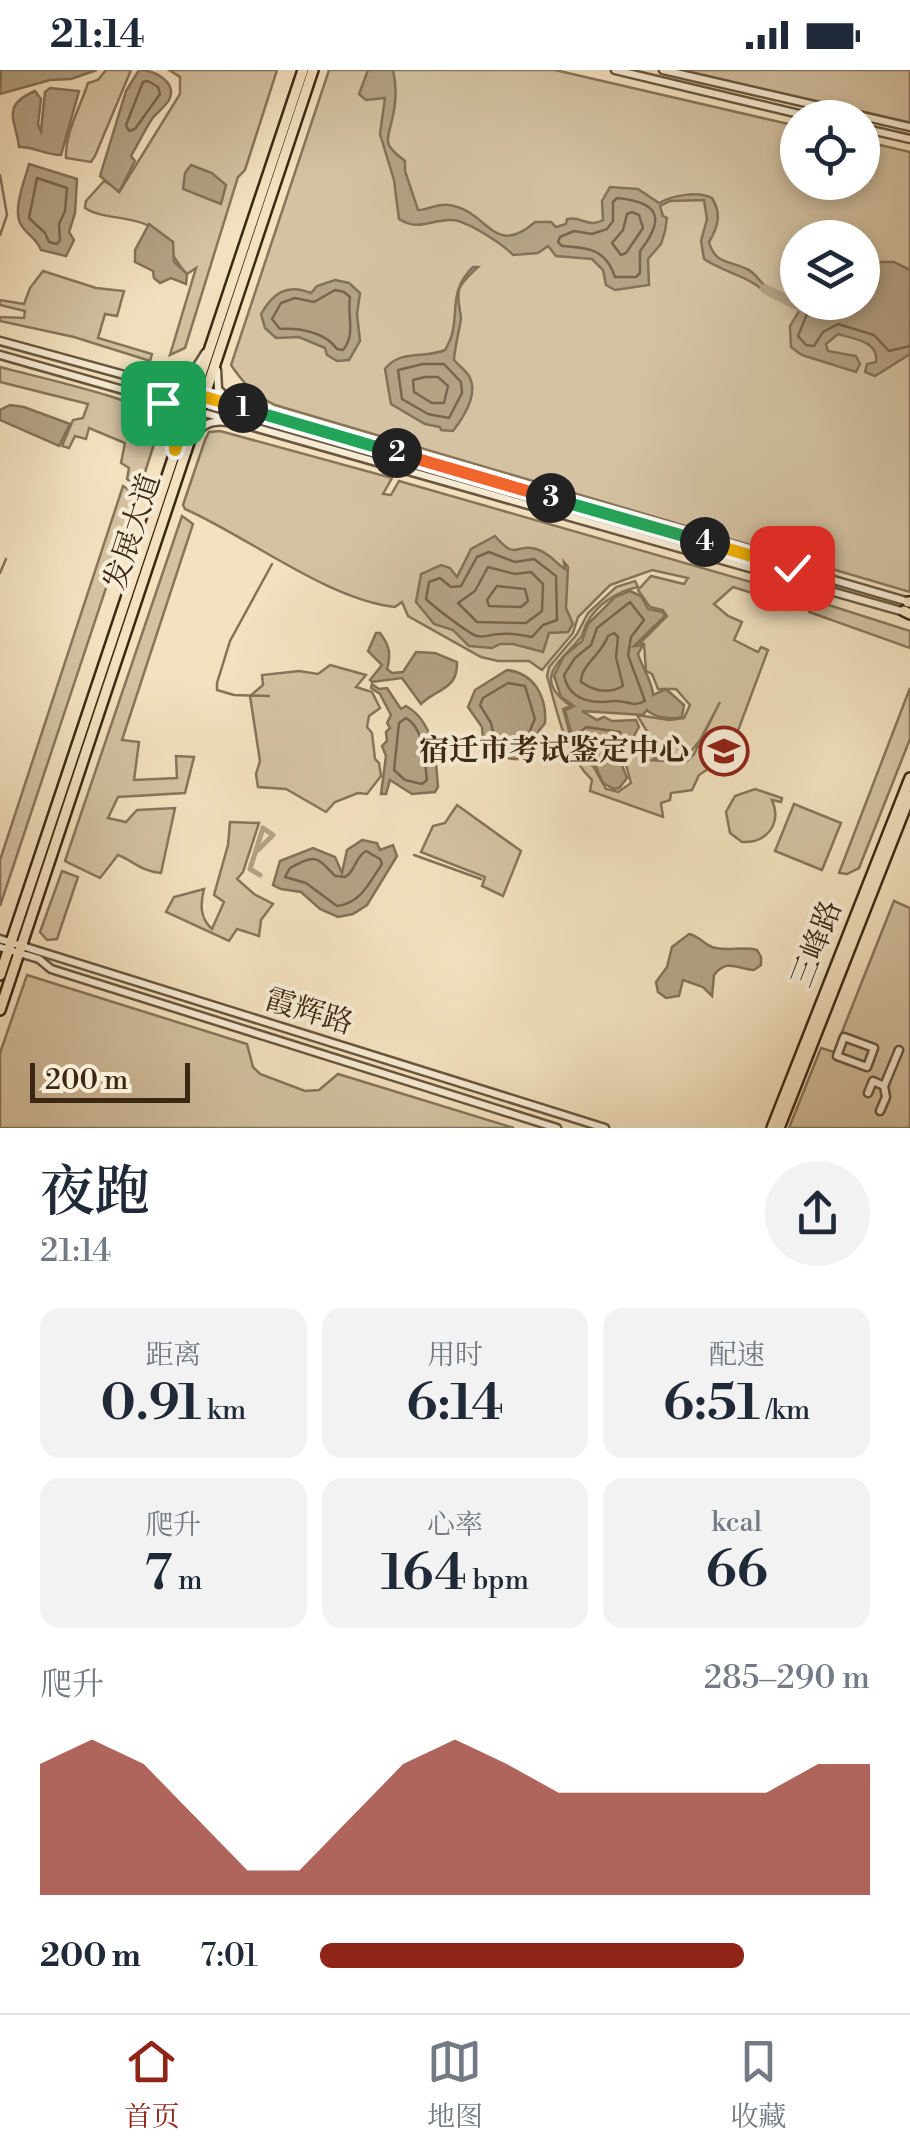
<!DOCTYPE html>
<html lang="zh">
<meta charset="utf-8">
<style>
:root{--surface:#fff;--page:#f2f2f3;--text:#1f2937;--muted:#747a83;--line:#e0e1e3;--accent:#8f2418}
body{margin:0;font-family:"Libre Bodoni","Noto Serif SC",serif;background:var(--page);color:var(--text);height:100vh;display:flex;flex-direction:column;font-size:38px;white-space:nowrap}
*{box-sizing:border-box;margin:0}
p{font-size:32px;color:var(--muted)}
.icon{flex:none;width:55px;height:55px;fill:none;stroke:currentColor;stroke-width:2;stroke-linecap:round;stroke-linejoin:round}
.map{position:relative;height:1058px;overflow:hidden}
.details{display:flex;flex-direction:column;background:var(--surface);flex:1}
.details>*{flex:none}
.tools{position:absolute;left:780px;top:30px;display:grid;gap:20px}
.tools a{display:grid;place-items:center;width:100px;height:100px;border-radius:50%;background:var(--surface);box-shadow:0 5px 15px #0003;font-size:50px}
.scale{position:absolute;left:30px;bottom:25px;width:160px;box-sizing:border-box;padding-left:10px;border:5px solid #3b2813;border-top:0;font-size:28px;line-height:35px;white-space:nowrap;color:#3b2813;-webkit-text-stroke:8px #f7ecd5;paint-order:stroke}
.pin{position:absolute;display:grid;place-items:center;width:85px;height:85px;color:#fff;margin:-42px;border-radius:20px;box-shadow:0 5px 15px #0006}
.km{position:absolute;width:50px;height:50px;margin:-25px;border-radius:50%;background:#222;color:#fff;font-size:28px;line-height:50px;text-align:center}
.round{display:grid;place-items:center;flex:none;width:105px;height:105px;border-radius:52px;background:var(--page)}
.headline{display:flex;align-items:center;justify-content:space-between;height:170px;padding:0 40px}
h1{font-size:55px;font-weight:600;line-height:75px}
.metrics{display:grid;grid-template-columns:repeat(3,1fr);gap:15px;height:170px;padding:10px 40px}
.metrics div{display:grid;align-content:center;border-radius:20px;background:var(--page);text-align:center}
.metrics b{font-size:50px;font-weight:600}
.metrics small{font-size:28px;font-weight:400}
.metrics p{font-size:28px}
.chart{height:280px;padding:20px 40px}
.chart p{display:flex;justify-content:space-between}
.chart svg{width:100%;height:180px;margin-top:10px;fill:var(--accent);opacity:.7}
ul{padding:0 40px;list-style:none;font-size:32px}
li{display:grid;grid-template-columns:160px 120px 1fr;align-items:center;height:75px}
li i{height:25px;border-radius:12px;background:var(--accent)}
.status{display:flex;justify-content:space-between;align-items:center;height:70px;padding:0 50px;background:var(--surface);direction:ltr}
.status svg{height:28px;fill:currentColor}
.tab-bar{display:flex;justify-content:space-around;align-items:center;height:140px;border-top:2px solid var(--line);background:var(--surface);font-size:28px;color:var(--muted)}
.tab-bar a{display:grid;justify-items:center;gap:5px}
.tab-bar .active{color:var(--accent)}
.map>svg:first-child{display:block}
</style>
<div class="status"><b>21:14</b><svg viewBox="0 0 49 12"><path d="M0 12V9h3v3zM5 12V6h3v6zM10 12V3h3v9zM15 12V0h3v12zM26 1h20v11H26zM47 4h2v5h-2z"/></svg></div>
<div class="map">
<svg width="910" height="1058" viewBox="0 0 910 1058">
<rect width="100%" height="100%" fill="#f3e1bf"/>
<filter id="stains"><feTurbulence type="fractalNoise" baseFrequency=".002" numOctaves="4"/><feColorMatrix values="0 0 0 0 .2 0 0 0 0 .09 0 0 0 0 .02 0 0 0 .5 -.17"/></filter>
<radialGradient id="worn" r=".72"><stop offset=".6" stop-color="#630" stop-opacity="0"/><stop offset="1" stop-color="#630" stop-opacity=".3"/></radialGradient>
<g fill="#d4c2a2" stroke="#88755a" stroke-width="2.5" fill-rule="evenodd">
<path d="M106,0h25l-36,86 -4,6 -25,-4c-1,-26 14,-50 22,-75l10,-3z"/>
<path d="M169,0h108l-32,100 -7,7 -53,171 -15,7 26,-87 -9,6c-14,-13 -22,-40 -40,-49 -18,-9 -45,-6 -62,-17l1,-7 18,-20 16,10 55,-89 5,-8v-17z"/>
<path d="M329,0h226l242,56 1,56h64l1,-41 47,11v440l-635,-187c-21,-10 -31,-21 -44,-40zM798,168h64v64h-64z"/>
<polygon points="670,0 910,0 910,55"/>
<polygon points="43,201 96,218 124,221 117,246 105,244 98,268 152,284 150,291 74,267 0,251 0,247 24,248 25,241 0,235 0,230 24,234 30,218"/>
<path d="M0,297c32,9 146,33 163,54l-2,17 -7,6 -14,44 -13,-9 2,-11 -8,-5 4,-20 -36,-15 -3,11 -11,-3 -6,12 -7,-2 11,-26 10,-2 5,-14 -88,-22z"/>
<path d="M220,361l172,47 -9,16 8,1 8,-14 387,111 1,12 -54,-17 -19,17 14,12 14,6 -8,18 24,12 3,-5 7,3 -42,113 -6,-2 -21,14 -7,15 -21,3 -1,7 -9,3 2,14 -73,-26 2,-11c-28,-27 -34,-67 -45,-104l2,-9 28,-33 11,-21 28,-26 19,-6 3,6c-20,4 -41,17 -51,36 -3,4 -3,10 -6,14 -19,24 -51,41 -10,69l-8,3 9,33 11,18 10,6 13,23 12,3 13,-9 -6,-22 8,-11 13,10 40,2 8,-8 26,-52 -20,38 -15,19 -31,-1 -16,-6v-12l7,-1 3,-6 -11,-18 32,5 15,-2 6,-13 -14,-16h-18l-6,-15 -6,-3 -2,-27 -4,-1 27,-27 -4,-6 -13,-3 -12,-17 13,-14 33,8 4,-6 -36,-8 -42,15 -32,32 -5,16 -31,37 -13,-9h-31l-17,-4 -73,-41 -6,-14 -7,5c-67,-7 -148,-71 -210,-98l-2,-4 22,-65 4,-8z"/>
<polygon points="123,416 137,425 0,836 0,790"/>
<path d="M182,446l11,8 -71,216 17,2 -5,38 43,-2 -1,-22 18,1 -9,36 -67,4 -10,21 18,4 11,-12 38,-2 -14,65c-21,-2 -29,-13 -43,-18l-18,23 -35,-17 1,-3z"/>
<polygon points="816,531 910,561 910,578 809,542 812,532"/>
<polygon points="330,595 366,605 356,617 372,622 380,638 369,646 367,657 372,663 375,689 379,693 381,706 367,724 358,723 335,732 326,742 286,719 258,717 256,704 260,691 250,626 263,615 262,605 299,601 318,604"/>
<polygon points="910,618 910,669 859,798 847,804 839,803"/>
<path d="M755,719l27,9 -1,4 -9,-2c10,24 -5,43 -30,42l-12,-9 -4,-21 9,-16z"/>
<polygon points="794,734 841,753 822,800 775,781"/>
<polygon points="457,735 521,781 503,826 482,816 485,807 421,782 433,756 445,753"/>
<path d="M230,752l29,1 -16,49 -6,7 17,15 19,10 -12,16 -2,16 -22,-7 -8,12 -63,-29 8,-15 30,-8c-4,16 -4,29 8,40l12,-27 -10,-7 14,-50z"/>
<polygon points="62,801 78,807 57,869 47,870 40,862"/>
<polygon points="894,831 910,838 910,1058 789,1058 821,978 834,982"/>
<polygon points="27,905 247,974 253,997 260,1004 305,1021 319,1020 338,1004 514,1058 0,1058 0,983"/>
</g>
<g fill="#b4a285" stroke="#847157" stroke-width="2.5">
<polygon points="97,0 71,9 50,10 0,24 1,0"/>
<path d="M139,0c15,0 39,12 30,30 -4,7 -13,13 -17,19 -8,12 -14,25 -21,37l4,5 -16,31 -19,-16 26,-85z"/>
<path d="M368,0h25c4,17 3,34 -1,50 -6,24 -8,25 13,41v10l13,39c11,0 18,-7 31,-5 39,5 44,54 86,17h16l5,5 10,-3 1,-5c14,-4 21,10 36,1l-1,-19 8,-14 28,2 21,14c14,-8 39,-12 53,-5 10,16 6,29 -3,44 6,22 19,18 38,27 7,3 12,11 18,17l-1,5c-16,-15 -41,-19 -60,-32l-3,-18 6,-22 -3,-19 -34,1 -10,5 3,10 4,2 -2,13 -4,13 -13,15 1,26 -34,5 -9,-5 -3,-15 -11,-11 -36,-3 -8,-10 -10,7 -25,2c-9,-10 -47,-35 -61,-35 -21,-1 -33,12 -53,-1l-5,-39 -14,-46 5,-36 -19,2 -7,-6z"/>
<path d="M50,18l29,3 -18,64c-15,0 -26,-8 -42,-8 -3,-27 -19,-41 16,-56l6,8 -3,25 3,7 4,-39z"/>
<path d="M29,94l48,15 -2,34 -6,19 5,8 -8,16 -25,-6c-5,-13 -15,-15 -21,-27 -7,-15 5,-43 9,-59z"/>
<polygon points="191,95 212,103 226,115 221,134 183,119 185,103"/>
<polygon points="149,154 173,172 174,192 187,204 186,214 171,208 160,213 154,208 153,201 135,192 135,180"/>
<path d="M880,192h14l16,8v84l-35,22 -10,-4 2,-8 9,-2c3,-21 -22,-23 -38,-28l-12,10 2,7 28,5 4,8 -4,8 -54,-17 -11,-8 -1,-21 14,-23c19,-1 61,17 65,-15l-6,2v-10z"/>
<path d="M473,197h5c-24,22 -21,22 -17,51 0,5 -7,32 -7,42 5,6 13,11 16,18 8,17 -7,40 -17,53l-12,-1 -1,-3 -15,-3 -34,-20 -6,-35c15,-20 40,-10 60,-19 19,-30 -1,-55 28,-83z"/>
<path d="M335,210l14,3 11,10 -3,21 3,27 -11,19 -12,1 -10,-6 -2,-7 -26,-11 -23,1 -11,-10 -4,-14c12,-21 26,-31 50,-21l6,-7z"/>
<polygon points="10,335 24,337 70,354 59,376 0,350 0,340"/>
<path d="M495,466c23,27 20,5 44,14 11,4 19,15 26,19l-1,-7 4,5 -2,41 7,16 -5,8 -19,1 -6,19 -30,-8h-13l-8,4 -23,-2 -16,-16 -19,-6 -18,-22 5,-28 20,-9 9,3 7,9 14,-28z"/>
<path d="M630,521l11,5 7,13 15,3 2,4 -31,30 9,-1 -5,9c4,13 15,29 15,41l13,-6 18,16 -2,12c-11,3 -29,0 -35,-7l-4,5 -61,-4 15,9 7,-3 8,4 24,-1 3,7 -19,33 7,18 -8,10 -5,1 -11,-6 -9,-20c-19,-8 -24,-33 -29,-53l9,-4 -13,-9 -7,-21 10,-20 18,-15 6,-17 27,-27z"/>
<path d="M376,563h4c10,13 11,22 7,36l5,4 11,-1 13,-20 19,1 22,9c1,28 -20,26 -36,42l-19,-26 -30,4 -2,-2 12,-15 -14,-14z"/>
<path d="M507,600c26,3 40,25 38,53l-7,9 -1,11 -9,16c-26,1 -27,-1 -45,-20l-1,-12 -14,-20 7,-17z"/>
<path d="M372,614l7,5 8,-1 14,21 5,-3c28,16 30,51 32,81l-3,5 -23,2 -22,-14 -4,14h-5l5,-38 -4,-10 5,-5 -1,-9 4,-4 -3,-5 4,-8 -11,-21 -9,-6z"/>
<polygon points="362,770 377,773 380,780 393,775 397,786 367,835 353,844 338,847 320,839 301,822 281,819 273,815 280,791 313,778 335,787 342,803 347,780"/>
<path d="M689,864c10,2 13,9 23,13 14,5 30,-1 45,3l4,7v8l-7,5c-17,-1 -27,-12 -40,5l-2,21 -9,-9 -20,-7 -4,16 -13,2 -8,-6 -2,-10 11,-15 5,-20z"/>
</g>
<g fill="none" stroke-linecap="round" stroke-linejoin="round">
<g stroke="#78654c" stroke-width="2.5">
<polygon points="143,12 148,11 158,17 160,24 135,59 129,61 126,55"/>
<polygon points="37,108 67,118 65,141 59,154 60,170 57,174 49,172 45,163 29,148"/>
<path d="M617,128c42,4 49,20 23,53v22l-4,4h-21c-9,-28 -26,-29 -53,-31l-4,-4 2,-5 14,-6 18,3 15,-5 6,-8v-19z"/>
<polygon points="632,142 639,145 643,158 626,183 621,185 612,173 623,160 627,144"/>
<path d="M335,220l9,2 6,5c-3,19 6,38 -7,53l-6,-1c-12,-17 -37,-21 -57,-20l-8,-10 9,-16 14,-5 19,4z"/>
<polyline points="812,232 798,266 806,275 814,276 823,262 838,254 874,265 889,281 910,276"/>
<polygon points="423,294 444,294 461,312 462,323 449,348 428,344 402,329 398,300"/>
<polygon points="425,307 438,307 448,316 444,333 432,333 414,322 413,310"/>
<path d="M489,482l26,10 19,-3 22,17 1,44 -14,5 -11,12c-10,-2 -21,-4 -32,-3 -9,0 -14,4 -23,2 -8,-2 -44,-30 -51,-37l3,-17 11,-4 11,9 10,-1 16,-29z"/>
<polygon points="488,497 515,504 531,502 543,514 542,541 526,553 477,552 458,533 475,521"/>
<polygon points="497,516 525,519 528,531 521,537 489,536 487,530"/>
<path d="M630,532l14,18 -13,17 -3,18 17,46c-13,7 -18,-1 -31,0 -22,3 -45,0 -50,-26l11,-17 16,-13 6,-17z"/>
<path d="M614,563l4,4 -2,20 7,29c-14,8 -29,5 -42,-4 0,-18 19,-25 27,-46z"/>
<path d="M508,613l17,3 10,33c-6,10 -7,25 -13,30l-14,1 -14,-14 -3,-13 -11,-18 3,-7z"/>
<path d="M406,648c19,11 18,42 21,62l-5,4 -17,-4 -11,-10 5,-47z"/>
<polygon points="586,657 620,662 619,671 609,688 604,689 591,679 581,662"/>
<path d="M366,781l14,8 2,5c-13,19 -21,39 -45,42l-31,-23 -21,-6 5,-9c26,-14 26,-12 45,8l10,1c11,-6 9,-19 21,-26z"/>
</g>
<g stroke="#847157" stroke-width="2.5">
<polyline points="0,105 7,145 0,165"/>
<polyline points="0,503 6,489"/>
<polyline points="269,626 234,625 217,620 217,613 230,571 272,494"/>
<polyline points="414,785 481,809"/>
</g>
<polyline stroke="#b4a285" stroke-width="5" points="258,780 273,765 263,758 250,799 260,805"/>
<polyline stroke="#b4a285" stroke-width="10" points="765,219 801,237"/>
<g stroke="#69563e" stroke-width="11">
<g id="minor">
<polyline points="615,0 816,48"/>
<polyline points="663,0 910,57"/>
<polyline points="862,58 910,69"/>
<polyline points="0,271 194,324 909,532"/>
<polyline points="0,285 908,543"/>
<polyline points="217,300 218,319 231,332"/>
<path d="M161,312c23,2 33,-9 44,-29"/>
<path d="M159,332c16,8 16,24 16,40"/>
<path d="M192,369c9,-14 18,-19 35,-17"/>
<polyline points="0,869 605,1058"/>
<polyline points="0,877 39,889 51,899 557,1058"/>
<polygon points="844,967 874,978 867,997 837,986"/>
<polyline points="868,1023 873,1011 884,1016"/>
<polyline points="880,1041 886,1027 884,1016 899,980"/>
</g>
</g>
<g stroke="#3b2813" stroke-width="14">
<g id="major">
<polyline points="908,532 910,532"/>
<polyline points="904,541 910,544"/>
<polyline points="0,905 303,0"/>
<polyline points="0,940 313,0"/>
<polyline points="772,1058 910,708"/>
<polyline points="779,1058 910,726"/>
</g>
</g>
<use href="#minor" stroke="#f7ecd5" stroke-width="6"/>
<use href="#major" stroke="#f3e1bf" stroke-width="9"/>
</g>
<g fill="none" stroke-linecap="round" stroke-linejoin="round">
<g stroke="#fff" stroke-width="20">
<polyline id="split-1" points="163,333 174,347 175,380 194,324 243,338"/>
</g>
<g stroke="#fff" stroke-width="20">
<polyline id="split-2" points="243,338 397,383"/>
</g>
<g stroke="#fff" stroke-width="20">
<polyline id="split-3" points="397,383 551,428"/>
</g>
<g stroke="#fff" stroke-width="20">
<polyline id="split-4" points="551,428 705,472"/>
</g>
<g stroke="#fff" stroke-width="20">
<polyline id="split-5" points="705,472 792,498"/>
</g>
<use href="#split-1" stroke="#f5b400" stroke-width="12"/>
<use href="#split-2" stroke="#22a559" stroke-width="12"/>
<use href="#split-3" stroke="#f0652b" stroke-width="12"/>
<use href="#split-4" stroke="#22a559" stroke-width="12"/>
<use href="#split-5" stroke="#f5b400" stroke-width="12"/>
</g>
<defs>
<g id="university-ring" transform="scale(2.5)"><circle r="9.5" fill="#f7ecd5" stroke="#8f2418" stroke-width="1.5"/><path d="M0-5L7-2L0 1L-7-2ZM-4 1L0 2.5L4 1V4Q0 6-4 4Z" fill="#8f2418"/></g>
</defs>
<g fill-rule="evenodd">
<use href="#university-ring" x="724" y="681"/>
</g>
<g text-anchor="middle" dominant-baseline="central" stroke-width="8" stroke-linejoin="round" paint-order="stroke">
<g font-size="30" fill="#3b2813" stroke="#f7ecd5">
<text transform="translate(133 462) rotate(-72)">发展大道</text>
<text transform="translate(817 874) rotate(-69)">三峰路</text>
<text transform="translate(309 942) rotate(17)">霞辉路</text>
</g>
<g font-size="30" font-weight="bold" fill="#3b2813" stroke="#f7ecd5" text-anchor="end">
<text x="689" y="681">宿迁市考试鉴定中心</text>
</g>
</g>
<rect width="100%" height="100%" filter="url(#stains)"/>
<rect width="100%" height="100%" fill="url(#worn)"/>
</svg>
<div class="tools">
<a><svg class="icon" aria-label="locate" viewBox="0 0 24 24"><circle cx="12" cy="12" r="6"/><path d="M12 2v4M12 18v4M2 12h4M18 12h4"/></svg></a>
<a><svg class="icon" aria-label="layers" viewBox="0 0 24 24"><path d="M12 4l9 5-9 5-9-5zM3 14l9 5 9-5"/></svg></a>
</div>
<div class="scale">200 m</div>
<div class="pin" style="left:163px;top:333px;background:#1e9e55"><svg class="icon" aria-label="arrive" viewBox="0 0 24 24"><path d="M6 21V4h12l-3 4 3 4H6"/></svg></div>
<div class="pin" style="left:792px;top:498px;background:#d93025"><svg class="icon" aria-label="check" viewBox="0 0 24 24"><path d="M5 12l5 5 9-10"/></svg></div>
<b class="km" style="left:243px;top:338px">1</b>
<b class="km" style="left:397px;top:383px">2</b>
<b class="km" style="left:551px;top:428px">3</b>
<b class="km" style="left:705px;top:472px">4</b>
</div>
<section class="details">
<div class="headline"><div><h1>夜跑</h1><p>21:14</p></div><a class="round"><svg class="icon" aria-label="share" viewBox="0 0 24 24"><path d="M12 15V3M7 8l5-5 5 5M5 13v7h14v-7"/></svg></a></div>
<div class="metrics">
<div><p>距离</p><b>0.91<small> km</small></b></div>
<div><p>用时</p><b>6:14</b></div>
<div><p>配速</p><b>6:51<small> /km</small></b></div>
</div>
<div class="metrics">
<div><p>爬升</p><b>7<small> m</small></b></div>
<div><p>心率</p><b>164<small> bpm</small></b></div>
<div><p>kcal</p><b>66</b></div>
</div>
<div class="chart"><p><span>爬升</span>285–290 m</p>
<svg viewBox="0 0 160 44" preserveAspectRatio="none"><path d="M0 44V12L10 6L20 12L30 25L40 38L50 38L60 25L70 12L80 6L90 12L100 19L110 19L120 19L130 19L140 19L150 12L160 12V44z"/></svg>
</div>
<ul>
<li><b>200 m</b>7:01<i style="width:77%"></i></li>
</ul>
</section>
<nav class="tab-bar">
<a class="active"><svg class="icon" aria-label="home" viewBox="0 0 24 24"><path d="M3 11l9-7 9 7M6 9v11h12V9"/></svg>首页</a>
<a><svg class="icon" aria-label="map" viewBox="0 0 24 24"><path d="M3 6l6-2 6 2 6-2v14l-6 2-6-2-6 2zM9 4v14M15 6v14"/></svg>地图</a>
<a><svg class="icon" aria-label="saved" viewBox="0 0 24 24"><path d="M7 4h10v16l-5-4-5 4z"/></svg>收藏</a>
</nav>
